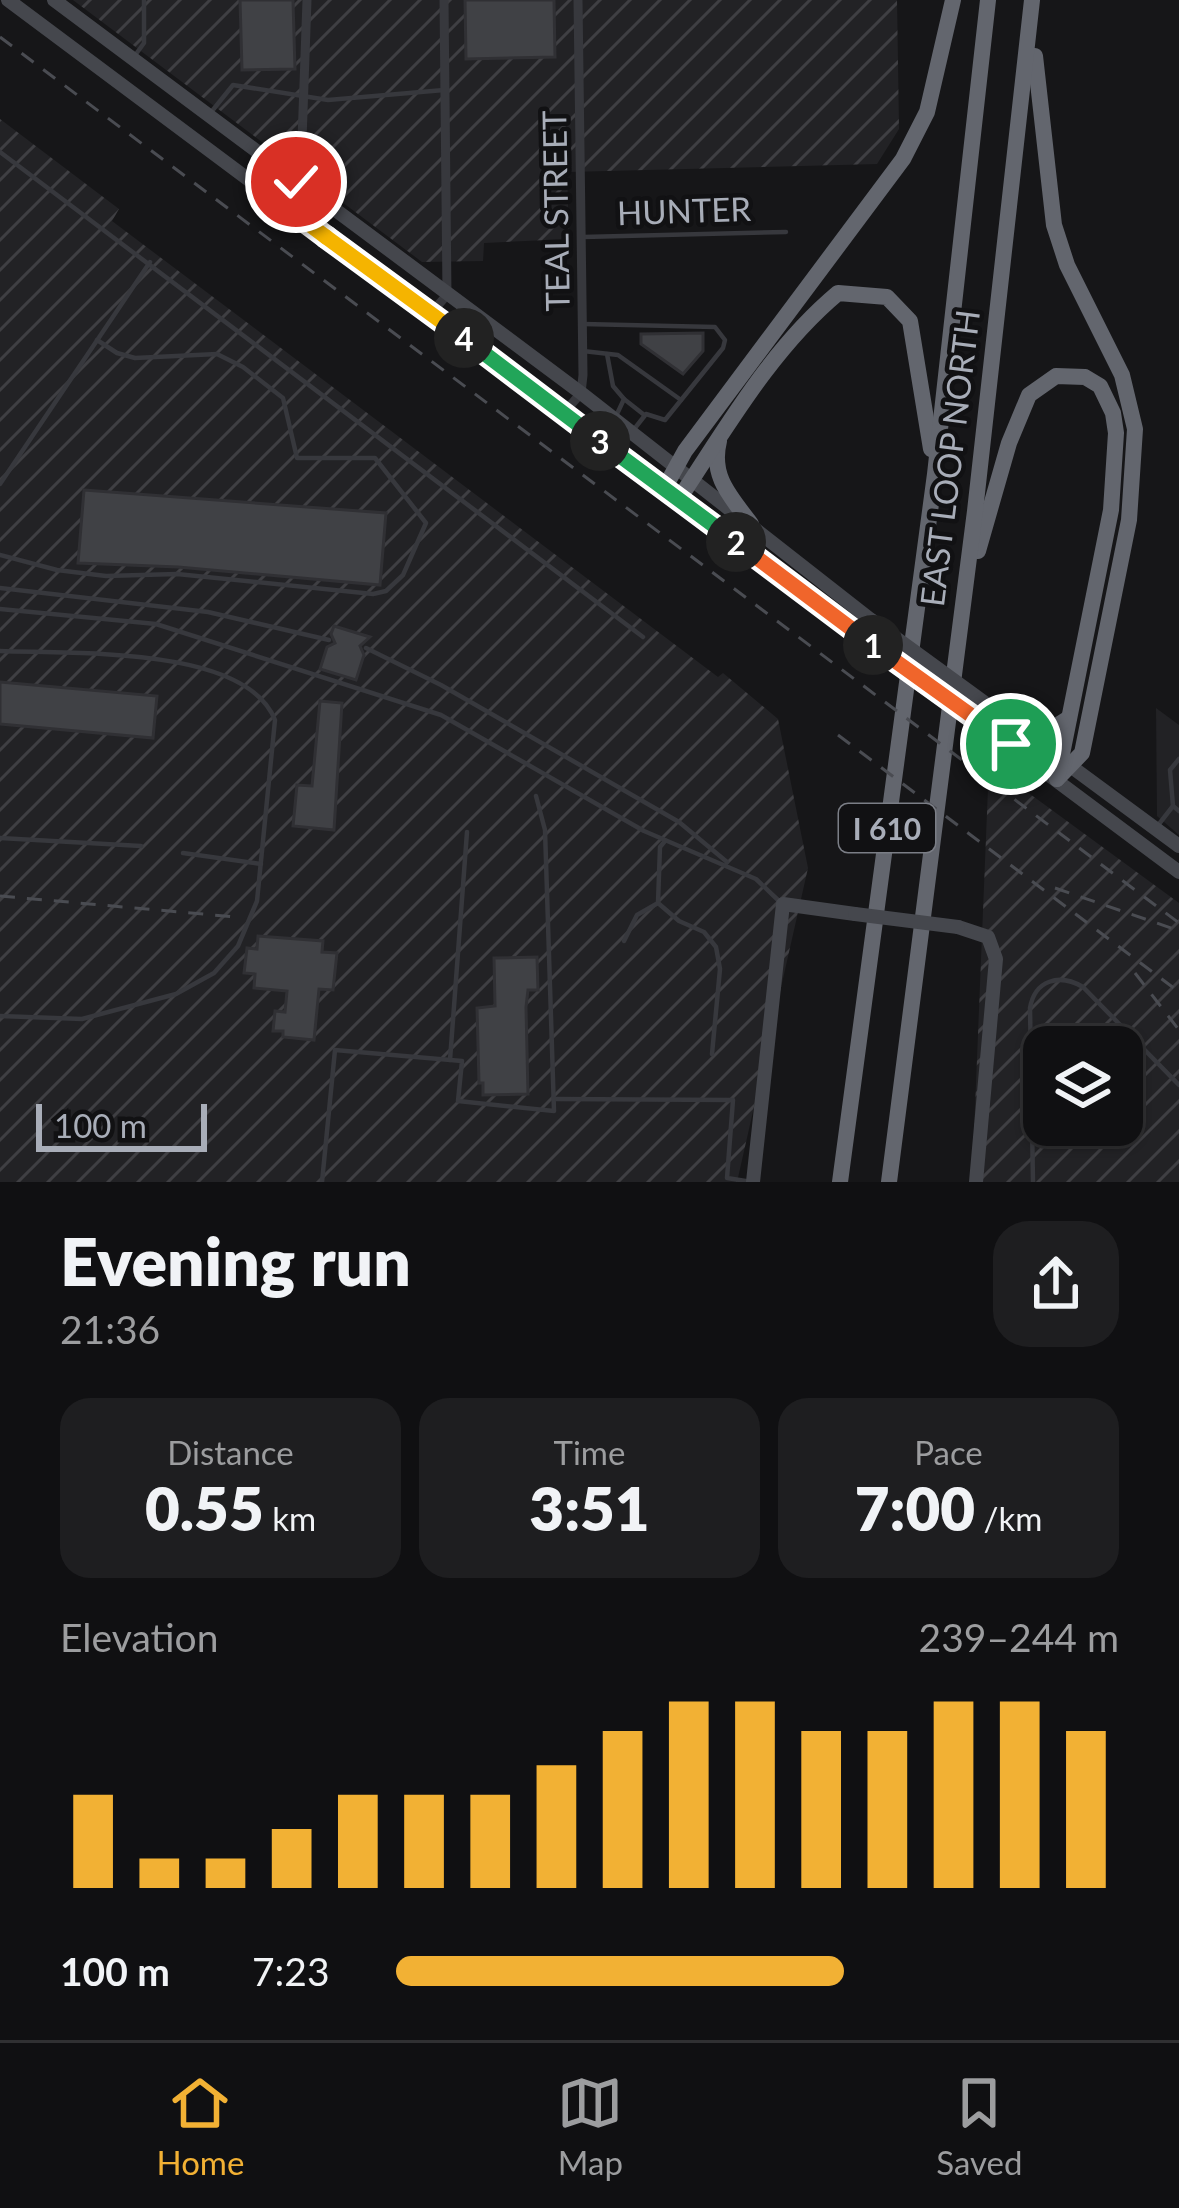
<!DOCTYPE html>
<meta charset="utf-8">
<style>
:root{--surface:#101012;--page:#1e1e20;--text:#f1f3f6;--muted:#9c9d9f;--line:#303032;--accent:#f2b134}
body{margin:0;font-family:Lato,sans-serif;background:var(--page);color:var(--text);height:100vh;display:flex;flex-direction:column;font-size:45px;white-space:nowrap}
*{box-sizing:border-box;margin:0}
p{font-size:39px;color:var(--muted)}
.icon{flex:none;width:66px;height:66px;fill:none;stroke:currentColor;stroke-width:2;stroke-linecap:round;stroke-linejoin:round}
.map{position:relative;height:1182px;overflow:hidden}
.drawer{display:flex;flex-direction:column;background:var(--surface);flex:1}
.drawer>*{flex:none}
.buttons{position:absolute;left:1023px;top:1026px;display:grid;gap:24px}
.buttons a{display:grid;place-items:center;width:120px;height:120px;border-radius:24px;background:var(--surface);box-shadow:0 3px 9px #0004,0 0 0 3px var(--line);font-size:60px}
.scale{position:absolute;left:36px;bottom:30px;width:171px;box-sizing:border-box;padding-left:12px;border:6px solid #a8adb8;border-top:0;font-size:33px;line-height:42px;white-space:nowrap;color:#a8adb8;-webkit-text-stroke:9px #111113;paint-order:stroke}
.pin{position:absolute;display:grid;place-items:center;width:102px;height:102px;color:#fff;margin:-51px;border:6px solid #fff;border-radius:50%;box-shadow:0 3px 12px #0007}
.km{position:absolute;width:60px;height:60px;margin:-30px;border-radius:50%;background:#222;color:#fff;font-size:33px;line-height:60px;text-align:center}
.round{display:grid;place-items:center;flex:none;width:126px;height:126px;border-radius:36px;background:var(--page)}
.summary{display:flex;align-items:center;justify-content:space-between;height:204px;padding:0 60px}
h1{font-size:66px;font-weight:800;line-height:90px}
.stats{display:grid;grid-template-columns:repeat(3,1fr);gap:18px;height:204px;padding:12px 60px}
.stats div{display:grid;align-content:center;border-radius:30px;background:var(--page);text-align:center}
.stats b{font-size:60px;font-weight:800}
.stats small{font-size:33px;font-weight:400}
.stats p{font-size:33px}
.chart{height:336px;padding:24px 60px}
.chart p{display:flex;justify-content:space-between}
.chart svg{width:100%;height:216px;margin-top:12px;stroke:var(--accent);stroke-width:6}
ul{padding:0 60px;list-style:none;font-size:39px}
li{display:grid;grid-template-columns:192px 144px 1fr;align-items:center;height:90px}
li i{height:30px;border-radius:15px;background:var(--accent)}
.tabs{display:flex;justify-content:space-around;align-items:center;height:168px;border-top:3px solid var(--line);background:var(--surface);font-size:33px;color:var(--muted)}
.tabs a{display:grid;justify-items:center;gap:6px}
.tabs .selected{color:var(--accent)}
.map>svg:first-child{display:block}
</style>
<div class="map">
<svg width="1179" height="1182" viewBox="0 0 1179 1182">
<defs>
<pattern id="industrial-furrows" width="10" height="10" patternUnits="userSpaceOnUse" patternTransform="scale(3)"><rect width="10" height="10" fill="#222225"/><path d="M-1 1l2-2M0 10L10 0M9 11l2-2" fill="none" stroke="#3f3f43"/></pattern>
</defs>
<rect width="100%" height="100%" fill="#161618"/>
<polygon fill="#222225" points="1156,708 1179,725 1179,835 1157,816"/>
<g fill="url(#industrial-furrows)" fill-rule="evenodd">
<polygon points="73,0 897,0 899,129 877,164 567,172 569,239 484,243 483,261 422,262"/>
<polygon points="0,119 119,209 112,221 718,677 723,673 778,719 808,868 737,1182 0,1182"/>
<path d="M989,764l190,139v279h-207zM1044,1047h78v78h-78z"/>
</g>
<g fill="#404145" stroke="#303034" stroke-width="3">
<polygon points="240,0 293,0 295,69 242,70"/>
<polygon points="465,0 554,0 555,57 466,59"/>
<polygon points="703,333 703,351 683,374 641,344 641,334"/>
<polygon points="84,490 386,513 380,585 178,567 78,563"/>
<polygon points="334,626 370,637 360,646 364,655 356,680 320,669 327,647 335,643 331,634"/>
<polygon points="0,682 157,696 153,738 0,724"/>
<polygon points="320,701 342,703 334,830 293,826 297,785 312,786"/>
<polygon points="258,936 323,941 322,952 337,953 333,990 319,989 314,1040 283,1037 283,1031 273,1031 275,1011 285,1012 287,991 254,988 255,974 244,973 247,948 257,949"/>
<polygon points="537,957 538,990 528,990 526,1007 528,1094 483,1095 483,1083 479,1083 477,1008 495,1006 494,958"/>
</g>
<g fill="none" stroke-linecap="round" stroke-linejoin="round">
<g stroke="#37383d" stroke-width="4.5">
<polyline points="136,54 144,43 144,0"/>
<polyline points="212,111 233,85 328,100 444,90"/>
<polyline points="0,152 643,637"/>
<polyline points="583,237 786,232"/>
<polyline points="583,324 715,327 725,340 723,348 665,420 646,414 635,428"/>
<polyline points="583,351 618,355 681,400"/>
<polyline points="607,354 613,386 624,399 617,414"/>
<polyline points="624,399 643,414"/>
<polyline points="0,484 150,262"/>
<polyline points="0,555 57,570 106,576 177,574 373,594 386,591 403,575 426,523 375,458 297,458 283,398 243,367 217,354 135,358 117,353 97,340"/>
<polyline points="0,588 208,612 329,640"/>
<polyline points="0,609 156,624 441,715 644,831 756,879 779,901"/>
<polyline points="366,648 441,685 679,822 727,862"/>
<path d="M0,651c69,3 246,-6 275,69l-18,181 -19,45 -24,27 -38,21 -94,25 -82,-3"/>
<polyline points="1173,806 1170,770 1179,759"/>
<polyline points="1159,824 1173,806 1179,811"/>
<polyline points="0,838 141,846"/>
<polyline points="665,841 660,847 658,903 679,921 704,932 716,947 720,969 712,1054"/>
<polyline points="183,853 261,864"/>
<polyline points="624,941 637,915 658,903"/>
<polyline points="450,1060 467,832"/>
<polyline points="554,1099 733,1100 727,1178 752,1182"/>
<polyline points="322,1182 335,1050 462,1061 458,1101 554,1111 545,830 536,796"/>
<path d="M1033,1182l-3,-174c5,-28 29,-35 53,-21l96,98"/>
</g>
<g stroke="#37383d" stroke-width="9">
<polyline points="286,207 301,168 307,0"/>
<polyline points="431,313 447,295 444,0"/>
<polyline points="563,414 581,393 583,375 578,0"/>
</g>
<g stroke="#45474d" stroke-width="14">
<polyline points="8,0 860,636"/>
<polyline points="54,0 581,393 871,620"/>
<polyline points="989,706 1179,846"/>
<polyline points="978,722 1179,872"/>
<polyline points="958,927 988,937 996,959 976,1182"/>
<polyline points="753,1182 783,904 855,914"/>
</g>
<g stroke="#63666e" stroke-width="16">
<polyline points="1035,56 1054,225 1067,265 1122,375 1135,429 1129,520 1082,753 1057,779"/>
<path d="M719,441c-9,36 12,56 32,83"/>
<polyline points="664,489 685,451 903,159 927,112 953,0"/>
<path d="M679,499c48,-72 92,-150 159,-206l49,4 23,24 21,128"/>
<polyline points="978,551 1009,443 1029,395 1056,376 1085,377 1100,386 1113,413 1116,433 1111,510 1057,779"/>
<polyline points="1021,730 1042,735 1069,718"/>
<polyline points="840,1182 935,474 988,0"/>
<polyline points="889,1182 975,511 1032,0"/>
</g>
<g stroke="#4a4c52" stroke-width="3" stroke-dasharray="15 12" stroke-linecap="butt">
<polyline points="0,37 1179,923"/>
<polyline points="838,735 1179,992"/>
<polyline points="1055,888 1174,929"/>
<polyline points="0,896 236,917"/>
<polyline points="1135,973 1179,1030"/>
</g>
<g stroke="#45474d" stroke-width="14">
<polyline points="871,620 989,706"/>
<polyline points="860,636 978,722"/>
<polyline points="855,914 958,927"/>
</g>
</g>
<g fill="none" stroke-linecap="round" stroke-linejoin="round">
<g stroke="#fff" stroke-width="24">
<polyline id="split-1" points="873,645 1011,744"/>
</g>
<g stroke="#fff" stroke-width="24">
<polyline id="split-2" points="736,542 873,645"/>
</g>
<g stroke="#fff" stroke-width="24">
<polyline id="split-3" points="600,441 736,542"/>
</g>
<g stroke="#fff" stroke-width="24">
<polyline id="split-4" points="464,338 600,441"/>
</g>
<g stroke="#fff" stroke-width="24">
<polyline id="split-5" points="326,237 464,338"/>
</g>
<g stroke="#fff" stroke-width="24">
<polyline id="split-6" points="296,182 286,207 326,237"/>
</g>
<use href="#split-1" stroke="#f0652b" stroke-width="15"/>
<use href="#split-2" stroke="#f0652b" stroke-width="15"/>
<use href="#split-3" stroke="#22a559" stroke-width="15"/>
<use href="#split-4" stroke="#22a559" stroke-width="15"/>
<use href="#split-5" stroke="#f5b400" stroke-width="15"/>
<use href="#split-6" stroke="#f5b400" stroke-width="15"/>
</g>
<g text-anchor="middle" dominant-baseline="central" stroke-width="9" stroke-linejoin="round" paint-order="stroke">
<rect fill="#111113" stroke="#7b7e86" stroke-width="3" x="839" y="804" width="96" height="48" rx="9"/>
<g font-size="30" font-weight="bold" fill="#a8adb8">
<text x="887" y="828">I 610</text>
</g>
<g font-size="33" fill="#a8adb8" stroke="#111113">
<text transform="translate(684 210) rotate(-2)">HUNTER</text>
<text transform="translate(555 211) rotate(-91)">TEAL STREET</text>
<text transform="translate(949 458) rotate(-83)">EAST LOOP NORTH</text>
</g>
</g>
</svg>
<div class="buttons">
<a><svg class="icon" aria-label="layers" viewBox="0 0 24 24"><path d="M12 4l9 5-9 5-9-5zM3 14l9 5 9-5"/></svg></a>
</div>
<div class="scale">100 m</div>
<div class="pin" style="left:1011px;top:744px;background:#1e9e55"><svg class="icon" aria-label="arrive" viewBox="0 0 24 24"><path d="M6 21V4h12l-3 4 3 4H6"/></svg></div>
<div class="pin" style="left:296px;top:182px;background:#d93025"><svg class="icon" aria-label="check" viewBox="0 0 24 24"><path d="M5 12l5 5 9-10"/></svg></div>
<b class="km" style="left:873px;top:645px">1</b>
<b class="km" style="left:736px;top:542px">2</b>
<b class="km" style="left:600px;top:441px">3</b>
<b class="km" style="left:464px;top:338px">4</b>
</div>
<section class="drawer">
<div class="summary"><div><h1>Evening run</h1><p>21:36</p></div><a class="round"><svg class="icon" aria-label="share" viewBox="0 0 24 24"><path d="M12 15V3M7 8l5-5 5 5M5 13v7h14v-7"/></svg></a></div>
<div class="stats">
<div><p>Distance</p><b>0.55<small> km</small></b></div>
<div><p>Time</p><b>3:51</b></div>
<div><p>Pace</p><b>7:00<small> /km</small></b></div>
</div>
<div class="chart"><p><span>Elevation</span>239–244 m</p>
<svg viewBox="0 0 160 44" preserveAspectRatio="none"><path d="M5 44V25M15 44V38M25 44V38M35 44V32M45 44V25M55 44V25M65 44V25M75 44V19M85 44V12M95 44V6M105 44V6M115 44V12M125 44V12M135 44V6M145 44V6M155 44V12"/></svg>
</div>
<ul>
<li><b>100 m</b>7:23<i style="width:62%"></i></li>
</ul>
</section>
<nav class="tabs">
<a class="selected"><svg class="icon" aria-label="home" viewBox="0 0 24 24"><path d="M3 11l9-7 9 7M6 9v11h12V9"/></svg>Home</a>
<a><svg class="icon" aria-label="map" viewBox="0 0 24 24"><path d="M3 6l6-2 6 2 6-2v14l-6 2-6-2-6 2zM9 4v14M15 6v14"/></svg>Map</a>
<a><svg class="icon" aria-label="saved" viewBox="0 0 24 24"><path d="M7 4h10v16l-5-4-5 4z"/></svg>Saved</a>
</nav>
